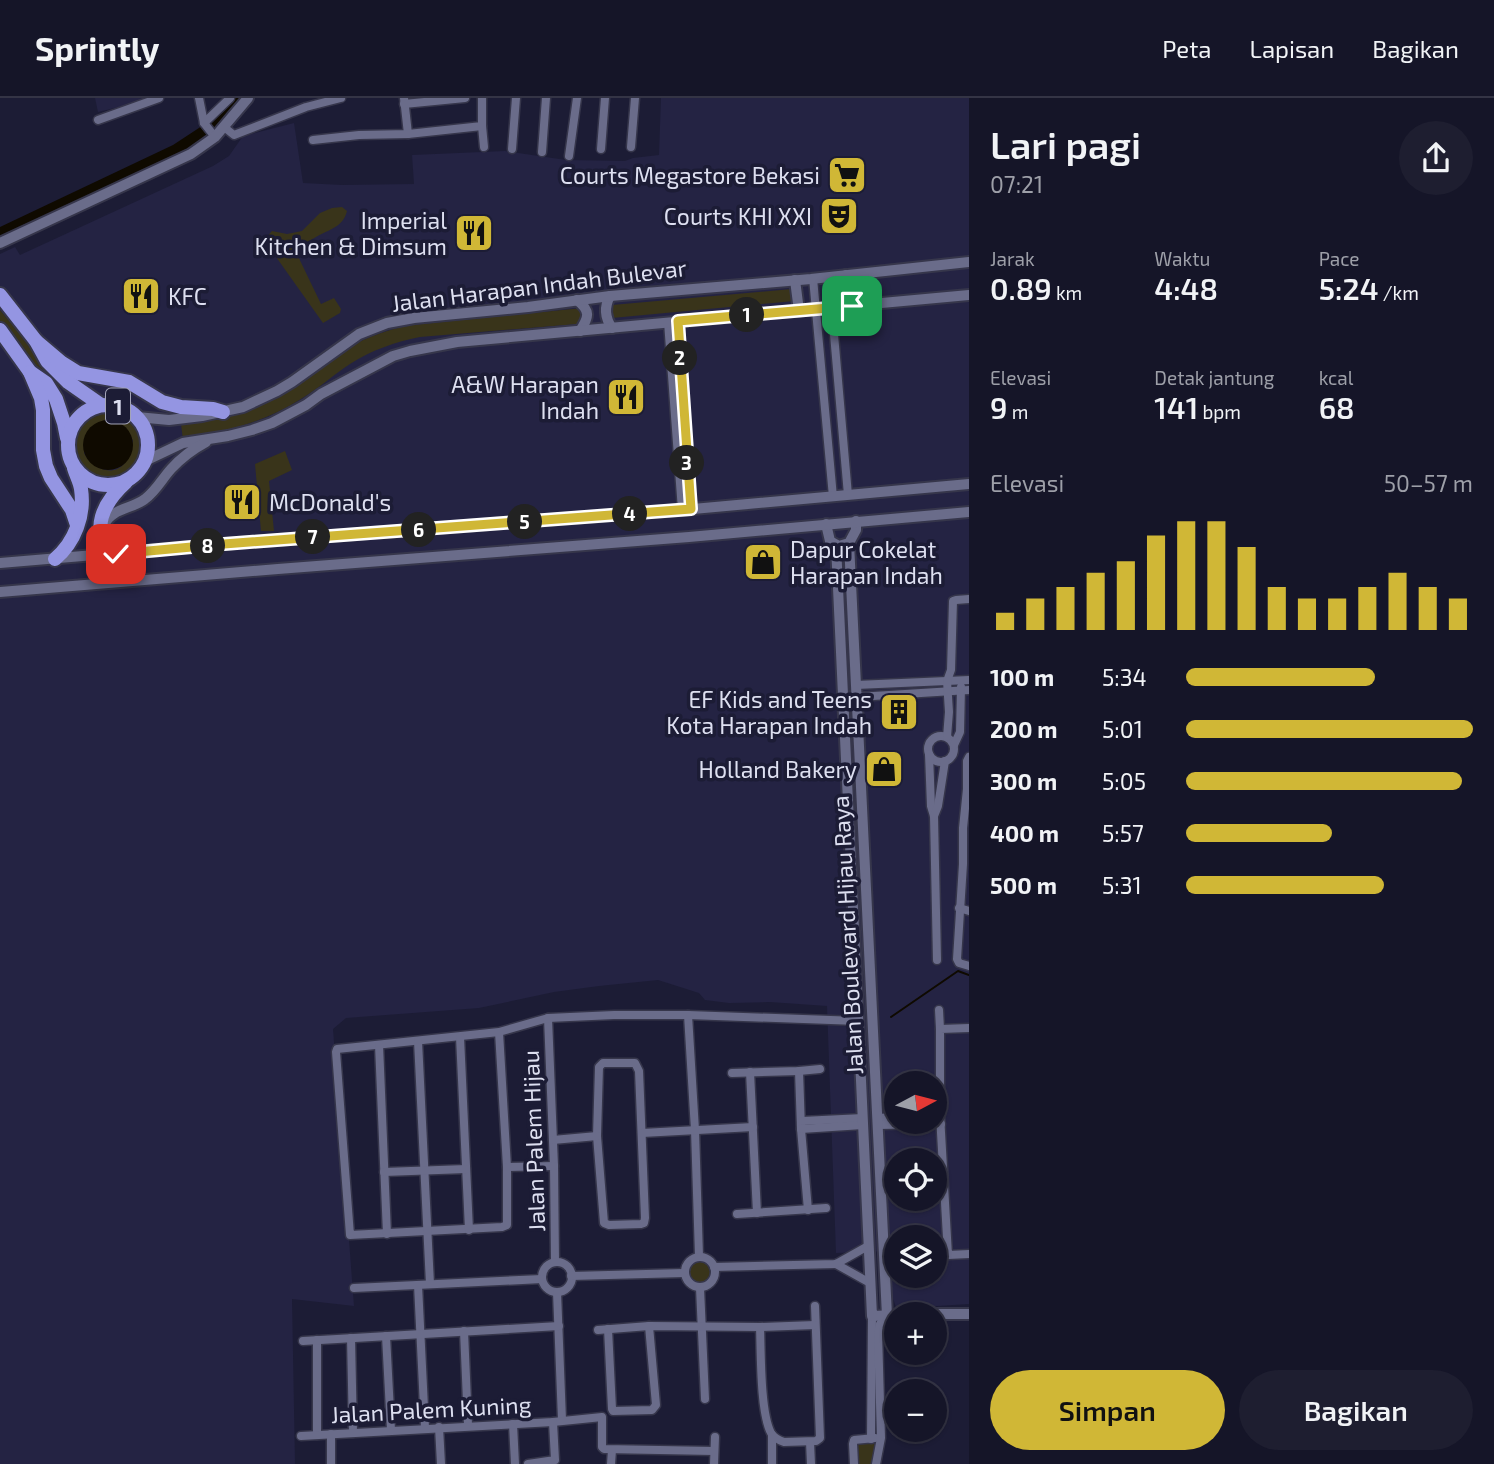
<!DOCTYPE html>
<html lang="id">
<meta charset="utf-8">
<style>
:root{--surface:#151528;--page:#1e1e30;--text:#f1f3f6;--muted:#9d9fa8;--line:#343445;--accent:#d0b736}
body{margin:0;font-family:"Exo 2",sans-serif;background:var(--page);color:var(--text);height:100vh;display:flex;flex-direction:column;font-size:26px;white-space:nowrap}
*{box-sizing:border-box;margin:0}
p{font-size:23px;color:var(--muted)}
.icon{flex:none;width:38px;height:38px;fill:none;stroke:currentColor;stroke-width:2;stroke-linecap:round;stroke-linejoin:round}
.map{position:relative;flex:1;overflow:hidden}
.details{display:flex;flex-direction:column;background:var(--surface);width:525px}
.details>*{flex:none}
.needle{width:46px;rotate:83deg}
.fabs{position:absolute;left:884px;top:973px;display:grid;gap:14px}
.fabs a{display:grid;place-items:center;width:63px;height:63px;border-radius:50%;background:var(--surface);box-shadow:0 2px 5px #0004,0 0 0 2px var(--line);font-size:35px}
.pin{position:absolute;display:grid;place-items:center;width:60px;height:60px;color:#fff;margin:-30px;border-radius:14px;box-shadow:0 4px 10px #0006}
.km{position:absolute;width:35px;height:35px;margin:-18px;border-radius:50%;background:#222;color:#fff;font-size:19px;line-height:35px;text-align:center}
.round{display:grid;place-items:center;flex:none;width:74px;height:74px;border-radius:37px;background:var(--page)}
.headline{display:flex;align-items:center;justify-content:space-between;height:119px;padding:0 21px}
h1{font-size:38px;font-weight:600;line-height:52px}
.metrics{display:grid;grid-template-columns:repeat(3,1fr);gap:10px;height:119px;padding:7px 21px}
.metrics div{display:grid;align-content:center}
.metrics b{font-size:30px;font-weight:600}
.metrics small{font-size:19px;font-weight:400}
.metrics p{font-size:19px}
.chart{height:196px;padding:14px 21px}
.chart p{display:flex;justify-content:space-between}
.chart svg{width:100%;height:126px;margin-top:7px;stroke:var(--accent);stroke-width:6}
.cta{display:flex;gap:14px;margin-top:auto;padding:14px 21px}
.cta a{flex:1;height:80px;border-radius:42px;background:var(--accent);color:#111;font-size:28px;font-weight:600;line-height:80px;text-align:center}
.cta a+a{background:var(--page);color:var(--text)}
ul{padding:0 21px;list-style:none;font-size:23px}
li{display:grid;grid-template-columns:112px 84px 1fr;align-items:center;height:52px}
li i{height:18px;border-radius:9px;background:var(--accent)}
header{display:flex;align-items:center;gap:42px;box-sizing:border-box;height:98px;padding:0 35px;background:var(--surface);border-bottom:2px solid var(--line)}
header strong{font-size:33px}
nav{display:flex;gap:38px;margin-inline-start:auto;font-size:24px}
main{display:flex;flex:1;min-height:0}
.map>svg:first-child{display:block}
</style>
<header>
<strong>Sprintly</strong>
<nav><a>Peta</a><a>Lapisan</a><a>Bagikan</a></nav>
</header>
<main>
<div class="map">
<svg width="969" height="1366" viewBox="0 0 969 1366">
<rect width="100%" height="100%" fill="#1c1c35"/>
<g fill="#242343" fill-rule="evenodd">
<polygon points="95,0 156,0 98,14"/>
<path d="M661,0h308v1206l-63,4 -10,-1 -4,-11 -4,-45 -52,2 -9,-247 -57,-4 -41,1 -24,-3 -6,-7 -41,-13 -59,6 -45,6 -75,16 -133,10 -13,11 21,277 -62,-7 3,165h-295v-1210l15,-7 5,8 193,-89 16,-10 14,-20 51,-13 9,60 39,2 72,-1 -2,-29 93,-4 61,9 59,1 8,-3 26,-3zM896,985h38v39h-38zM896,1062h38v39h-38zM896,1139h38v39h-38z"/>
</g>
<g fill="#39341a" fill-rule="evenodd">
<path d="M342,109l5,4c-4,16 -17,18 -31,26 -7,4 -14,8 -21,13l26,54 13,-6 7,11 -1,4 -17,10 -59,-83 8,-9 15,3 15,-3 18,-18 12,-5z"/>
<polygon points="792,191 794,203 612,220 610,213 612,207"/>
<path d="M582,210v13l-4,3 -158,13c-25,5 -48,13 -70,27 -17,11 -32,25 -49,35 -38,24 -75,32 -118,41l-2,-16c24,-4 51,-7 74,-17 35,-14 61,-40 92,-58 21,-13 42,-20 66,-24z"/>
<polygon points="0,212 63,286 56,292 0,224"/>
<path d="M105,315c26,2 45,24 30,49 -4,6 -9,11 -16,13 -43,15 -63,-50 -14,-62zM106,322c14,1 22,8 27,21 -3,7 -4,18 -9,23 -13,14 -33,3 -40,-11 3,-17 3,-28 22,-33z"/>
<polygon points="285,353 292,372 269,383 274,433 261,433 255,366"/>
<circle cx="700" cy="1174" r="15"/>
<polygon points="881,1340 875,1366 854,1366 854,1342"/>
</g>
<g fill="#0f0a00">
<polygon points="230,0 249,0 215,39 0,145 0,129 173,47 205,26"/>
<circle cx="108" cy="347" r="25"/>
</g>
<g fill="none" stroke-linecap="round" stroke-linejoin="round">
<polyline stroke="#0f0a00" stroke-width="2" points="891,919 958,873 969,877"/>
<g stroke="#36364b" stroke-width="11">
<g id="street">
<polyline points="199,0 204,25 215,39"/>
<polyline points="404,0 408,36"/>
<polyline points="404,6 465,0"/>
<polyline points="98,22 159,0"/>
<polyline points="204,25 230,0"/>
<polyline points="482,28 484,49"/>
<polyline points="224,29 234,37 306,9 341,0"/>
<polyline points="313,42 359,37 408,36 482,28 482,0"/>
<polyline points="631,49 635,0"/>
<polyline points="512,51 516,0"/>
<polyline points="601,51 605,0"/>
<polyline points="542,54 546,0"/>
<polyline points="569,58 577,0"/>
<polyline points="829,179 848,397"/>
<polyline points="813,180 833,399"/>
<polyline points="678,223 691,411"/>
<polyline points="668,224 682,412"/>
<polyline points="856,587 969,582"/>
<polyline points="857,599 969,592"/>
<circle cx="941" cy="651" r="13"/>
<polyline points="947,639 949,614 947,583 951,572 953,503 956,502 969,501"/>
<polyline points="954,647 960,634 961,589"/>
<polyline points="929,656 931,708 934,718 937,862"/>
<polyline points="969,659 967,663 967,691 963,730 963,766 957,861 959,865 969,868"/>
<polyline points="934,718 938,708 945,663"/>
<polyline points="959,810 969,813"/>
<polyline points="939,912 940,931"/>
<polyline points="688,917 695,1032 699,1158"/>
<polyline points="548,920 554,1068 555,1164"/>
<polyline points="969,930 940,931 940,1017 948,1157 969,1156"/>
<polyline points="499,934 507,1069 507,1127 502,1129 350,1137 336,954 337,951 499,934 548,920 614,917 688,917 858,923"/>
<polyline points="460,939 469,1132"/>
<polyline points="418,943 430,1186"/>
<polyline points="379,947 387,1136"/>
<polygon points="603,965 635,965 639,973 645,1120 644,1125 641,1126 609,1127 604,1125 597,1038 599,969"/>
<polyline points="799,973 801,1031 808,1112"/>
<polyline points="750,974 757,1115"/>
<polyline points="732,975 799,973 820,971"/>
<polyline points="877,1020 896,1019"/>
<polyline points="802,1023 863,1020"/>
<polyline points="877,1027 941,1026"/>
<polyline points="801,1031 863,1027"/>
<polyline points="642,1035 753,1029"/>
<polyline points="553,1042 597,1038"/>
<polyline points="507,1069 554,1068"/>
<polyline points="384,1074 466,1071"/>
<polyline points="737,1116 826,1110"/>
<polyline points="934,1158 948,1157"/>
<circle cx="700" cy="1174" r="15"/>
<circle cx="557" cy="1179" r="15"/>
<polyline points="836,1166 870,1185"/>
<polyline points="714,1169 836,1166 868,1148"/>
<polyline points="571,1178 684,1175"/>
<polyline points="418,1187 425,1330"/>
<polyline points="354,1190 542,1181"/>
<polyline points="700,1190 705,1301"/>
<polyline points="557,1194 562,1322"/>
<path d="M760,1229c1,25 0,85 11,106 3,5 7,7 13,9l32,-1 4,-3 -5,-132"/>
<polyline points="608,1231 612,1311 613,1313 652,1312 656,1307 649,1228"/>
<polyline points="598,1232 649,1228 760,1229 815,1227"/>
<polyline points="464,1233 468,1327"/>
<polyline points="386,1238 391,1332"/>
<polyline points="351,1240 353,1335"/>
<polyline points="317,1242 317,1337"/>
<polyline points="303,1243 559,1228"/>
<polyline points="513,1326 515,1366"/>
<polyline points="439,1329 441,1366"/>
<polyline points="331,1336 331,1366"/>
<polyline points="301,1338 553,1324 602,1319 602,1349 604,1351 714,1353"/>
<polyline points="871,1341 872,1218"/>
<polyline points="810,1344 811,1366"/>
<polyline points="528,1366 555,1362 553,1324"/>
<polyline points="611,1366 612,1352"/>
<polyline points="714,1366 715,1339"/>
<polyline points="772,1366 772,1337"/>
<polyline points="854,1366 853,1346 854,1342 875,1340"/>
<polyline points="876,1366 881,1340 878,1234 880,1226 887,1218"/>
</g>
</g>
<g stroke="#36364b" stroke-width="14">
<g id="secondary">
<polyline points="0,145 191,56 215,39 248,0"/>
<path d="M846,177c-4,15 -4,18 3,31"/>
<polyline points="795,182 799,213"/>
<path d="M610,198c-6,11 -5,22 2,32"/>
<path d="M577,202c14,11 12,17 3,31"/>
<polyline points="137,319 169,322 202,318 243,309 277,293 292,284 359,236 387,225 414,220 528,209 610,198 811,181 969,164"/>
<polyline points="145,363 183,345 228,338 252,332 272,325 306,307 321,296 393,258 410,253 457,244 969,197"/>
<polyline points="826,426 830,443 839,448 849,445 856,432 856,423"/>
<path d="M104,427c8,-17 28,-16 41,-26 11,-8 17,-20 26,-30 10,-11 22,-20 35,-27"/>
<polyline points="849,445 887,1218"/>
<polyline points="836,447 872,1218 896,1217"/>
<polyline points="0,465 224,446 682,412 969,386"/>
<polyline points="0,494 278,471 689,439 969,414"/>
<polyline points="919,1216 969,1216"/>
</g>
</g>
<g stroke="#36364b" stroke-width="18">
<g id="highway">
<polyline points="0,197 36,243 47,263 68,284 101,307"/>
<polyline points="0,232 30,274 46,285 56,301 64,325 67,340"/>
<polyline points="36,243 62,265 78,275 129,284 162,304 181,309 213,311 223,314"/>
<polyline points="30,274 41,300 43,312 43,352 46,368 51,380 72,412 77,427"/>
<circle cx="108" cy="347" r="40"/>
<path d="M116,456c-30,-22 -11,-53 10,-72"/>
<path d="M55,461c20,-17 30,-44 26,-70 -1,-7 -5,-14 -7,-21"/>
</g>
</g>
<use href="#street" stroke="#6a6c8a" stroke-width="8"/>
<use href="#secondary" stroke="#6a6c8a" stroke-width="10"/>
<use href="#highway" stroke="#9495e2" stroke-width="14"/>
</g>
<g fill="none" stroke-linecap="round" stroke-linejoin="round">
<g stroke="#fff" stroke-width="14">
<polyline id="route" points="116,456 224,446 691,411 678,223 852,208"/>
</g>
<use href="#route" stroke="#d0b736" stroke-width="9"/>
</g>
<defs>
<g id="supermarket-square" transform="scale(2.0125)"><rect x="-9" y="-9" width="18" height="18" rx="4" fill="#d0b736" stroke="#1c1c35"/><path d="M-6-5.5h2.5l.6 2H6L4.5 2H-2.5L-4.4-4H-6ZM-1.5 3.2a1.3 1.3 0 1 0 .1 0ZM3 3.2a1.3 1.3 0 1 0 .1 0Z" fill="#111"/></g>
<g id="theatre-square" transform="scale(2.0125)"><rect x="-9" y="-9" width="18" height="18" rx="4" fill="#d0b736" stroke="#1c1c35"/><path d="M-5-5.5Q0-4 5-5.5V0Q5 5 0 6Q-5 5-5 0ZM-3.3-2.5H-1v1.5H-3.3ZM1-2.5H3.3v1.5H1ZM-2.8 1Q0 5.5 2.8 1Z" fill="#111"/></g>
<g id="restaurant-square" transform="scale(2.0125)"><rect x="-9" y="-9" width="18" height="18" rx="4" fill="#d0b736" stroke="#1c1c35"/><path d="M-5-6h1v4h1v-4h1v4h1v-4h1v5L-1.5 .5V6h-2V.5L-5-1ZM5-6V6H3V1.5H1.5Q1.5-4 5-6Z" fill="#111"/></g>
<g id="shop-square" transform="scale(2.0125)"><rect x="-9" y="-9" width="18" height="18" rx="4" fill="#d0b736" stroke="#1c1c35"/><path d="M-5-2.5h2.3a2.7 3.5 0 0 1 5.4 0H5L5.5 6h-11ZM-1.5-2.5h3a1.5 2.3 0 0 0-3 0Z" fill="#111"/></g>
<g id="building-square" transform="scale(2.0125)"><rect x="-9" y="-9" width="18" height="18" rx="4" fill="#d0b736" stroke="#1c1c35"/><path d="M-4-6H4V6H1V3H-1V6H-4ZM-2.5-4.3h1.7v1.8h-1.7ZM.8-4.3h1.7v1.8H.8ZM-2.5-1h1.7V.8h-1.7ZM.8-1h1.7V.8H.8Z" fill="#111"/></g>
</defs>
<g fill-rule="evenodd">
<use href="#supermarket-square" x="847" y="77"/>
<use href="#theatre-square" x="839" y="118"/>
<use href="#restaurant-square" x="474" y="135"/>
<use href="#restaurant-square" x="141" y="198"/>
<use href="#restaurant-square" x="626" y="299"/>
<use href="#restaurant-square" x="242" y="404"/>
<use href="#shop-square" x="763" y="464"/>
<use href="#building-square" x="899" y="614"/>
<use href="#shop-square" x="884" y="671"/>
</g>
<g text-anchor="middle" dominant-baseline="central" stroke-width="7" stroke-linejoin="round" paint-order="stroke">
<rect fill="#1c1c35" stroke="#a3a4b8" stroke-width="2" x="106" y="290.5" width="24" height="35" rx="5"/>
<g font-size="21" font-weight="bold" fill="#dddff0">
<text x="118" y="308">1</text>
</g>
<g font-size="23" fill="#dddff0" stroke="#1c1c35" text-anchor="end">
<text x="820" y="77">Courts Megastore Bekasi</text>
<text x="812" y="118">Courts KHI XXI</text>
<text x="447" y="122">Imperial<tspan x="447" dy="26">Kitchen &amp; Dimsum</tspan></text>
<text x="168" y="198" text-anchor="start">KFC</text>
<text x="599" y="286">A&amp;W Harapan<tspan x="599" dy="26">Indah</tspan></text>
<text x="269" y="404" text-anchor="start">McDonald's</text>
<text x="790" y="451" text-anchor="start">Dapur Cokelat<tspan x="790" dy="26">Harapan Indah</tspan></text>
<text x="872" y="601">EF Kids and Teens<tspan x="872" dy="26">Kota Harapan Indah</tspan></text>
<text x="857" y="671">Holland Bakery</text>
</g>
<g font-size="23" fill="#dddff0" stroke="#1c1c35">
<text transform="translate(539 187) rotate(-7)">Jalan Harapan Indah Bulevar</text>
<text transform="translate(847 837) rotate(-93)">Jalan Boulevard Hijau Raya</text>
<text transform="translate(533 1043) rotate(-92)">Jalan Palem Hijau</text>
<text transform="translate(431 1311) rotate(-3)">Jalan Palem Kuning</text>
</g>
</g>
</svg>
<div class="fabs">
<a><svg class="needle" viewBox="-14 -14 28 28"><path d="M0-13l5 13h-10z" fill="#e53935"/><path d="M0 13l5-13h-10z" fill="#9d9fa8"/></svg></a>
<a><svg class="icon" aria-label="locate" viewBox="0 0 24 24"><circle cx="12" cy="12" r="6"/><path d="M12 2v4M12 18v4M2 12h4M18 12h4"/></svg></a>
<a><svg class="icon" aria-label="layers" viewBox="0 0 24 24"><path d="M12 4l9 5-9 5-9-5zM3 14l9 5 9-5"/></svg></a>
<a>+</a>
<a>−</a>
</div>
<div class="pin" style="left:852px;top:208px;background:#1e9e55"><svg class="icon" aria-label="arrive" viewBox="0 0 24 24"><path d="M6 21V4h12l-3 4 3 4H6"/></svg></div>
<div class="pin" style="left:116px;top:456px;background:#d93025"><svg class="icon" aria-label="check" viewBox="0 0 24 24"><path d="M5 12l5 5 9-10"/></svg></div>
<b class="km" style="left:747px;top:217px">1</b>
<b class="km" style="left:680px;top:260px">2</b>
<b class="km" style="left:687px;top:365px">3</b>
<b class="km" style="left:630px;top:416px">4</b>
<b class="km" style="left:525px;top:424px">5</b>
<b class="km" style="left:419px;top:432px">6</b>
<b class="km" style="left:313px;top:439px">7</b>
<b class="km" style="left:208px;top:448px">8</b>
</div>
<section class="details">
<div class="headline"><div><h1>Lari pagi</h1><p>07:21</p></div><a class="round"><svg class="icon" aria-label="share" viewBox="0 0 24 24"><path d="M12 15V3M7 8l5-5 5 5M5 13v7h14v-7"/></svg></a></div>
<div class="metrics">
<div><p>Jarak</p><b>0.89<small> km</small></b></div>
<div><p>Waktu</p><b>4:48</b></div>
<div><p>Pace</p><b>5:24<small> /km</small></b></div>
</div>
<div class="metrics">
<div><p>Elevasi</p><b>9<small> m</small></b></div>
<div><p>Detak jantung</p><b>141<small> bpm</small></b></div>
<div><p>kcal</p><b>68</b></div>
</div>
<div class="chart"><p><span>Elevasi</span>50–57 m</p>
<svg viewBox="0 0 160 44" preserveAspectRatio="none"><path d="M5 44V38M15 44V33M25 44V29M35 44V24M45 44V20M55 44V11M65 44V6M75 44V6M85 44V15M95 44V29M105 44V33M115 44V33M125 44V29M135 44V24M145 44V29M155 44V33"/></svg>
</div>
<ul>
<li><b>100 m</b>5:34<i style="width:66%"></i></li>
<li><b>200 m</b>5:01<i style="width:100%"></i></li>
<li><b>300 m</b>5:05<i style="width:96%"></i></li>
<li><b>400 m</b>5:57<i style="width:51%"></i></li>
<li><b>500 m</b>5:31<i style="width:69%"></i></li>
</ul>
<div class="cta"><a>Simpan</a><a>Bagikan</a></div>
</section>
</main>
